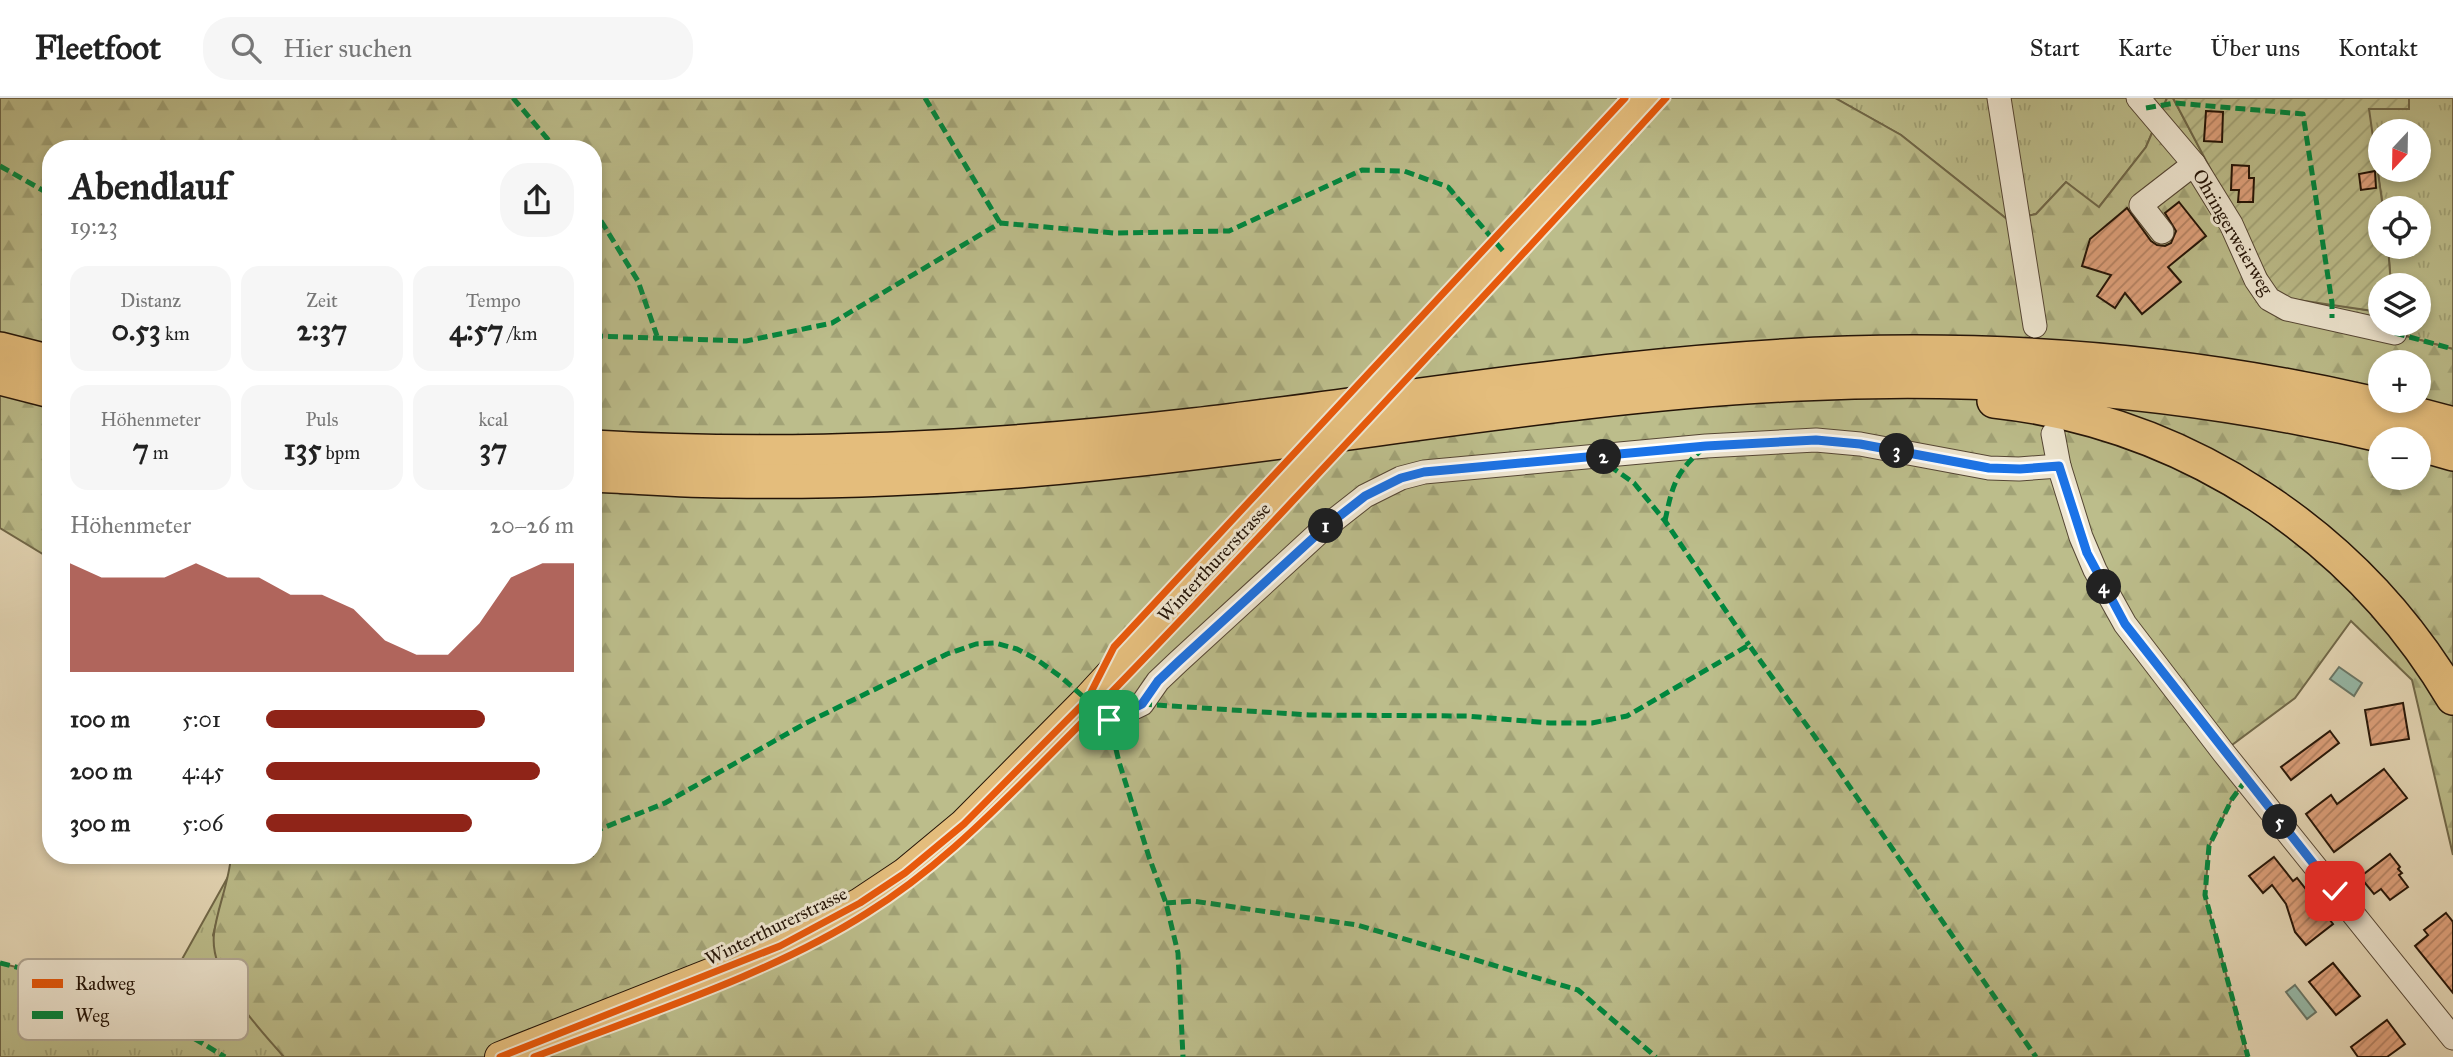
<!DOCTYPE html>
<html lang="de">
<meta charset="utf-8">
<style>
:root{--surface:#fff;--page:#f6f6f6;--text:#222;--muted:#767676;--line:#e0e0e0;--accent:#8f2418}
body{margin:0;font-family:"IM FELL Great Primer",serif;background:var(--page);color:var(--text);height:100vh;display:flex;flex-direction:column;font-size:26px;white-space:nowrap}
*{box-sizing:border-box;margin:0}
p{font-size:23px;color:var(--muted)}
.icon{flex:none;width:38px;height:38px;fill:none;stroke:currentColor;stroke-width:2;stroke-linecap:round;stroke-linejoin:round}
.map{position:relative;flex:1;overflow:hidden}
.side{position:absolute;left:42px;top:42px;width:560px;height:724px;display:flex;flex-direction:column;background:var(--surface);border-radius:28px;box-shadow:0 4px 10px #0003}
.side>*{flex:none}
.needle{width:46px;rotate:202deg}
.fabs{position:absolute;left:2368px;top:21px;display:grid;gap:14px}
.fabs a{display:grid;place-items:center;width:63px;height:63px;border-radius:50%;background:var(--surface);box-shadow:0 4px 10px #0003;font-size:35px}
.pin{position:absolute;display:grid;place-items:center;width:60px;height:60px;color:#fff;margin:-30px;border-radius:14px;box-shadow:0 4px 10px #0006}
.km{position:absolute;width:35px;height:35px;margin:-18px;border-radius:50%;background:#222;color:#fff;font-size:19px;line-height:35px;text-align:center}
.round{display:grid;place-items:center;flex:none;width:74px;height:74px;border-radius:28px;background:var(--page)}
.head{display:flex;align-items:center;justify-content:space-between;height:119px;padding:0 28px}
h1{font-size:38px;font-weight:800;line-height:52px}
.metrics{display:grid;grid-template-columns:repeat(3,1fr);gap:10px;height:119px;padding:7px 28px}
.metrics div{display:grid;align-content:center;border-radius:18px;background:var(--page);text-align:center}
.metrics b{font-size:30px;font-weight:800}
.metrics small{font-size:19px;font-weight:400}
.metrics p{font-size:19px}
.chart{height:196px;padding:14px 28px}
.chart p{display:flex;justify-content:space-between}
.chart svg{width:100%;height:126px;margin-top:7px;fill:var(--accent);opacity:.7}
ul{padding:0 28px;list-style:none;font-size:23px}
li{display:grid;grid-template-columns:112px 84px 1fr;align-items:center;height:52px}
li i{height:18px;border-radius:9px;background:var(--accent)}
header{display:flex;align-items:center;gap:42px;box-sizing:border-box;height:98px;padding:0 35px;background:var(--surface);border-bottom:2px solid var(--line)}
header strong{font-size:33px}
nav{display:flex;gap:38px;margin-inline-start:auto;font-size:24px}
.search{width:490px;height:63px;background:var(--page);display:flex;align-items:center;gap:18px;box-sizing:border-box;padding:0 24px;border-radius:28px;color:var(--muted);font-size:26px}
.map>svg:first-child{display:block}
</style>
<header>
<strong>Fleetfoot</strong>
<div class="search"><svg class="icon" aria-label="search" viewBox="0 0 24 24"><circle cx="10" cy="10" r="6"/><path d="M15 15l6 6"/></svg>Hier suchen</div>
<nav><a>Start</a><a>Karte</a><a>Über uns</a><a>Kontakt</a></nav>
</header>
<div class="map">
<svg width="2453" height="959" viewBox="0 0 2453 959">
<defs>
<pattern id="grass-tufts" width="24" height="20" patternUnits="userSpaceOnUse" patternTransform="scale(1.75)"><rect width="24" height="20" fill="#bcbd8b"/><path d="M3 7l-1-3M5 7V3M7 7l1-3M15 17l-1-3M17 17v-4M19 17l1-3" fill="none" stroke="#a1a276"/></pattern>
<pattern id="forest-firs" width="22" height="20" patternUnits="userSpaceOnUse" patternTransform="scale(1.75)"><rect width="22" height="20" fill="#bcbd8b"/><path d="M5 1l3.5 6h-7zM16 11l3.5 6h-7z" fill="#a1a276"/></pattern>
<pattern id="garden-furrows" width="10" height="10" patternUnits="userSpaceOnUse" patternTransform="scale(1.75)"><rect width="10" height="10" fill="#bcbd8b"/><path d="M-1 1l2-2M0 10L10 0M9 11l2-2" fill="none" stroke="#a1a276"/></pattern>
<pattern id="building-hatch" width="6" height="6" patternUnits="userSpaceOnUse" patternTransform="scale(1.75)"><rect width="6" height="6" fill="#e0a27d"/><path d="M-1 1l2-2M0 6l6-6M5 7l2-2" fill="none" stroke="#b58364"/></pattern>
</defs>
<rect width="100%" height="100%" fill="#e7dab9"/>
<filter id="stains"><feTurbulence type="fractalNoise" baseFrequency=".00286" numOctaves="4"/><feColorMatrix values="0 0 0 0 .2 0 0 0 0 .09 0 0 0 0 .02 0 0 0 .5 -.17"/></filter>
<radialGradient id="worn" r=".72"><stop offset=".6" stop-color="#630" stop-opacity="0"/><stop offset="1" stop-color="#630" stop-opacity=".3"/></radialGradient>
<g fill="url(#grass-tufts)" stroke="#706849" stroke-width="2" fill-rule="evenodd">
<polygon points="1835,0 2167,0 2146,49 2098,110 2066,84 2036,116 2008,122 1901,37"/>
<path d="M2409,0h44v251l-58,-16 -1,-9h24v-39h-27l-3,-38h30v-39h-35l-15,-99h40zM2380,33h38v39h-38z"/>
<polygon points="229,777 213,837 270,942 284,959 0,959 0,865 92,888 152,915"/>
</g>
<path fill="url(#forest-firs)" stroke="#706849" stroke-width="2" fill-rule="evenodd" d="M0,0h1835l66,37 107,85 28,-6 30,-32 33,25 47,-60 21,-49h6l105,198 102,16v12l15,9 58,16v506l-41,-175 -61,-59 -56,77 -71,53 22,29 -14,19 -23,47 -4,49 43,162h-1964c-26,-30 -75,-80 -70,-123 3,-26 15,-51 17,-78h362v-707h-542v410l-51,-31zM2380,264h38v39h-38zM2380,341h38v39h-38z"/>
<polygon fill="url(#garden-furrows)" stroke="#706849" stroke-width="2" points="2173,0 2409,0 2409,11 2369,11 2383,110 2380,110 2380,149 2388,149 2391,187 2380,187 2380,214 2278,199"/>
<g fill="#97bbab" stroke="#697869" stroke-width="2">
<polygon points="2339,569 2362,585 2354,598 2330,581"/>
<polygon points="2295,887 2316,914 2307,921 2286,894"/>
</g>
<g fill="url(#building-hatch)" stroke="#241407" stroke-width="2">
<polygon points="2206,13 2223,14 2222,44 2204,43"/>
<polygon points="2232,67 2249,68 2249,80 2254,80 2253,104 2238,104 2239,92 2231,92"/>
<polygon points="2375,73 2376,90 2361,92 2359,76"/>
<polygon points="2179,104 2206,138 2168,169 2181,184 2142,216 2125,195 2115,210 2097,198 2111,177 2082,168 2090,141 2127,110 2151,143 2157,147 2165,148 2171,145 2176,133 2165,115"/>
<polygon points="2403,605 2409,641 2371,647 2365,612"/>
<polygon points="2330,633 2339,645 2291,682 2281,669"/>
<polygon points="2384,671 2407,700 2334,754 2306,716 2331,697 2337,706"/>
<polygon points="2390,756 2400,769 2398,771 2402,775 2399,777 2408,789 2390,802 2381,791 2374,796 2360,779"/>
<polygon points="2274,759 2293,783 2297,780 2333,826 2306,847 2295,834 2286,806 2272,787 2263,795 2249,778"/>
<polygon points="2446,815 2453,824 2453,895 2415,848 2428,837 2424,832"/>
<polygon points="2333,865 2360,898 2336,917 2309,884"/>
<polygon points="2387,922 2405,946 2387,959 2358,959 2351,949"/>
</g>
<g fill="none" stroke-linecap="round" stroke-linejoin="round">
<g stroke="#554634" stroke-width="25">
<g id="minor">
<polyline points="1999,0 2035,228"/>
<polyline points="2138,0 2194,66 2231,126 2256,182 2269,201 2287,211 2395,235"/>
<polyline points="2162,134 2141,107 2194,66"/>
<polyline points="2053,336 2059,368 2081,439 2095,472 2125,526 2223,654 2453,940"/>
<polyline points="1087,602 1109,622 1142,606 1158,583 1178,564 1323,431 1365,398 1401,380 1424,374 1706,348 1816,342 1860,346 1989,370 2019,371 2059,368"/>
</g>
</g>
<g stroke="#241407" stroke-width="32">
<g id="major">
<polyline points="1391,273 1645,0"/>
<polyline points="500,959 780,848 860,805 905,775 964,726 1087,602 1300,370"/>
</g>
</g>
<g stroke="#241407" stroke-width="36">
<g id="highway">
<polyline points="0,251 51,264"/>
<polyline points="0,280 51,293"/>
<path d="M1994,303c191,21 361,132 459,297"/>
<polyline points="2418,346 2453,356"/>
<path d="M593,349c201,12 401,1 601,-22 218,-26 434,-65 654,-72 204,-6 408,16 605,71"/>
<path d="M593,377c46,2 91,6 137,6 124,2 249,-5 373,-18 233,-23 463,-68 697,-79 202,-10 401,8 597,55"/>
</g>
</g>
<use href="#minor" stroke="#efe7d2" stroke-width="23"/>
<use href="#major" stroke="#e4bd7c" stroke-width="30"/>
<use href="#highway" stroke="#e4bd7c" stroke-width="33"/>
<g stroke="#241407" stroke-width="32" stroke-linecap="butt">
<polyline id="major-bridge" points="1300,370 1391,273"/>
</g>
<use href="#major-bridge" stroke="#e4bd7c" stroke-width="30"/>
<g stroke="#00873e" stroke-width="5" stroke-dasharray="10 5" stroke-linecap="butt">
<polyline points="513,0 556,51"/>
<polyline points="925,0 1000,125"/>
<polyline points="2146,10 2175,5 2303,16 2332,205 2332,220"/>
<polyline points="0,68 51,97"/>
<polyline points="593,110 638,183 657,238"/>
<polyline points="2395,235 2453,251"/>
<polyline points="593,238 746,243 832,225 1000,125 1114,135 1229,133 1362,72 1404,73 1448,89 1503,153"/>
<polyline points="1597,359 1634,385 1665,423 1749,547"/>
<path d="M1665,423c8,-39 11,-49 41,-75"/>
<polyline points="1142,606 1309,617 1467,618 1550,625 1592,625 1627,618 1749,547 1823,650 2036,959"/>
<polyline points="1109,622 1119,664 1149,759 1166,805 1178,855 1183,959"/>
<polyline points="2246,682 2232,701 2209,748 2205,797 2248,959"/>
<polyline points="593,734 665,705 806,625 947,556 976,546 995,545 1017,551 1036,561 1061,579 1087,602"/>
<polyline points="1166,805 1193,803 1357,827 1578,892 1656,959"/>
<polyline points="0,865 92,888 152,915 225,959"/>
</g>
<g stroke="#efe7d2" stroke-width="11">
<g id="cycleway">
<polyline points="500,959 780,848 860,805 905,775 964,726 1087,602 1114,549 1625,0"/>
<path d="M534,959c108,-42 236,-82 333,-144 63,-39 115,-90 167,-142 55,-55 109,-111 163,-168 157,-167 314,-335 469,-505"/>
</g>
</g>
<use href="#cycleway" stroke="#e8590c" stroke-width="7"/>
</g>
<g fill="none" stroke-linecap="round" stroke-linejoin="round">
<g stroke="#fff" stroke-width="14">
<polyline id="route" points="1109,622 1142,606 1158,583 1178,564 1323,431 1365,398 1401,380 1424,374 1706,348 1816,342 1860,346 1989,370 2020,371 2059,368 2087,455 2125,526 2335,793"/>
</g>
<use href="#route" stroke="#1a73e8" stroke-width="9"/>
</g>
<g text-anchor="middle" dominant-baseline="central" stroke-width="6" stroke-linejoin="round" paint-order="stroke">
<g font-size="19" fill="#241407" stroke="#efe7d2">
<text transform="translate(2233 134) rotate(60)">Ohringerweierweg</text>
<text transform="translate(1214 464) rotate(-47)">Winterthurerstrasse</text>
<text transform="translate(776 828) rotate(-26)">Winterthurerstrasse</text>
</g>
</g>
<rect x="18" y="861" width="230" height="81" rx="10" fill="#efe7d2" stroke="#b2a895" stroke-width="2"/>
<rect x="32" y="881" width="31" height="9" fill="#e8590c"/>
<rect x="32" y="913" width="31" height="8" fill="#00873e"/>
<g font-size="19" fill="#241407">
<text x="75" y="892">Radweg</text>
<text x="75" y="924">Weg</text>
</g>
<rect width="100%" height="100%" filter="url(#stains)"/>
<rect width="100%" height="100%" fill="url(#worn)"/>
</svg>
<div class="fabs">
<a><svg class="needle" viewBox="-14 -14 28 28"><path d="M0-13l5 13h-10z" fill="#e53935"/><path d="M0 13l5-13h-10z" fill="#767676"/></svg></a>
<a><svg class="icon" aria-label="locate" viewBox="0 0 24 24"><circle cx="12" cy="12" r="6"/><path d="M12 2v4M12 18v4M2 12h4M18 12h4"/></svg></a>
<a><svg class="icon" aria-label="layers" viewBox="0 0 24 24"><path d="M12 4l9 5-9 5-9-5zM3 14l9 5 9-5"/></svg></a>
<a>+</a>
<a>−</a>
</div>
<div class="pin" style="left:1109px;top:622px;background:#1e9e55"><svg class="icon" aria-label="arrive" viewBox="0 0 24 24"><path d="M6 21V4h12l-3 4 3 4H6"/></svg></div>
<div class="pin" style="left:2335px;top:793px;background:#d93025"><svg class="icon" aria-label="check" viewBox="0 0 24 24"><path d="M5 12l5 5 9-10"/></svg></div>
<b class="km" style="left:1326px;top:428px">1</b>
<b class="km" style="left:1604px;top:359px">2</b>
<b class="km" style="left:1897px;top:353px">3</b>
<b class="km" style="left:2104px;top:489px">4</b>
<b class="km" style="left:2280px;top:724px">5</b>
<section class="side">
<div class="head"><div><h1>Abendlauf</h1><p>19:23</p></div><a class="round"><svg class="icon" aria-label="share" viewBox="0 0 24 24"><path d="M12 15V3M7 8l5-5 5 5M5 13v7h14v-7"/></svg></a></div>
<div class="metrics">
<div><p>Distanz</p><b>0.53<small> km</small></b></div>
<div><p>Zeit</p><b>2:37</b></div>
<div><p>Tempo</p><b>4:57<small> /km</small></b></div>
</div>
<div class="metrics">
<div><p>Höhenmeter</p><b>7<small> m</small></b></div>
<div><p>Puls</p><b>135<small> bpm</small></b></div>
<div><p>kcal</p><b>37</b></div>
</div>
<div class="chart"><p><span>Höhenmeter</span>20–26 m</p>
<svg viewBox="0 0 160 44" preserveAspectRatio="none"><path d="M0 44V6L10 11L20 11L30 11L40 6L50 11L60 11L70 17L80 17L90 22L100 33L110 38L120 38L130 27L140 11L150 6L160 6V44z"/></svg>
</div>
<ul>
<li><b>100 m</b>5:01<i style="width:71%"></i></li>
<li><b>200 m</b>4:45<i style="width:89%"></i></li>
<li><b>300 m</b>5:06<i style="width:67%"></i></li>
</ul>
</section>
</div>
